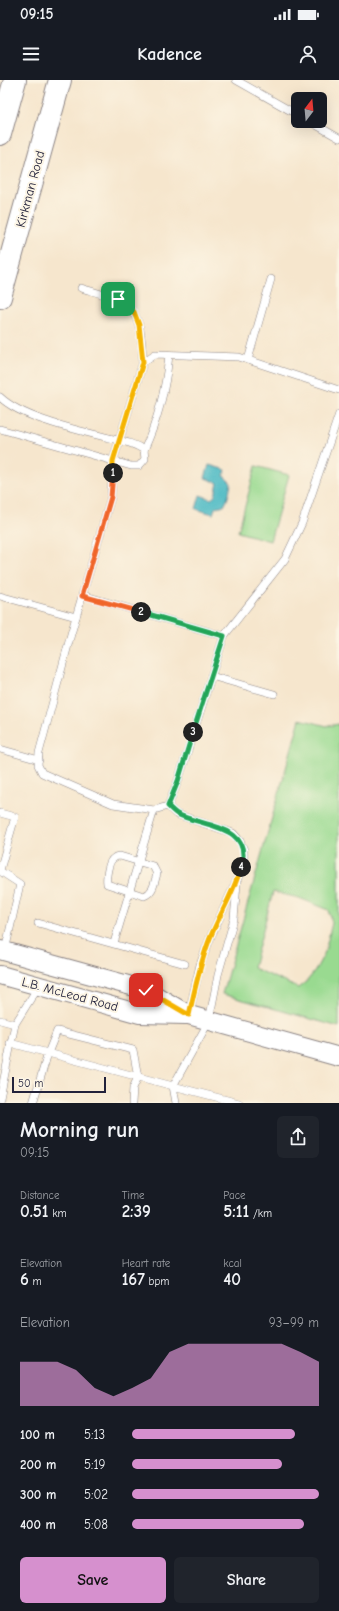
<!DOCTYPE html>
<meta charset="utf-8">
<style>
:root{--surface:#171b24;--page:#20242c;--text:#f1f3f6;--muted:#9ea1a6;--accent:#d690ce}
body{margin:0;font-family:"Comic Neue",sans-serif;background:var(--page);color:var(--text);height:100vh;display:flex;flex-direction:column;font-size:15px;white-space:nowrap}
*{box-sizing:border-box;margin:0}
p{font-size:13px;color:var(--muted)}
.icon{flex:none;width:22px;height:22px;fill:none;stroke:currentColor;stroke-width:2;stroke-linecap:round;stroke-linejoin:round}
.map{position:relative;height:1023px;overflow:hidden}
.drawer{display:flex;flex-direction:column;background:var(--surface);flex:1}
.drawer>*{flex:none}
.needle{width:26px;rotate:16deg}
.controls{position:absolute;left:291px;top:12px;display:grid;gap:8px}
.controls a{display:grid;place-items:center;width:36px;height:36px;border-radius:6px;background:var(--surface);box-shadow:0 4px 16px #0002;font-size:20px}
.scale{position:absolute;left:12px;bottom:10px;width:94px;box-sizing:border-box;padding-left:4px;border:2px solid #22223b;border-top:0;font-size:11px;line-height:14px;white-space:nowrap;color:#22223b;-webkit-text-stroke:3px #fcf5e5;paint-order:stroke}
.pin{position:absolute;display:grid;place-items:center;width:34px;height:34px;color:#fff;margin:-17px;border-radius:8px;box-shadow:0 2px 6px #0006}
.km{position:absolute;width:20px;height:20px;margin:-10px;border-radius:50%;background:#222;color:#fff;font-size:11px;line-height:20px;text-align:center}
.round{display:grid;place-items:center;flex:none;width:42px;height:42px;border-radius:6px;background:var(--page)}
.summary{display:flex;align-items:center;justify-content:space-between;height:68px;padding:0 20px}
h1{font-size:22px;font-weight:600;line-height:30px}
.metrics{display:grid;grid-template-columns:repeat(3,1fr);gap:6px;height:68px;padding:4px 20px}
.metrics div{display:grid;align-content:center}
.metrics b{font-size:17px;font-weight:600}
.metrics small{font-size:11px;font-weight:400}
.metrics p{font-size:11px}
.chart{height:112px;padding:8px 20px}
.chart p{display:flex;justify-content:space-between}
.chart svg{width:100%;height:72px;margin-top:4px;fill:var(--accent);opacity:.7}
.cta{display:flex;gap:8px;margin-top:auto;padding:8px 20px}
.cta a{flex:1;height:46px;border-radius:6px;background:var(--accent);color:#111;font-size:16px;font-weight:600;line-height:46px;text-align:center}
.cta a+a{background:var(--page);color:var(--text)}
ul{padding:0 20px;list-style:none;font-size:13px}
li{display:grid;grid-template-columns:64px 48px 1fr;align-items:center;height:30px}
li i{height:10px;border-radius:5px;background:var(--accent)}
.status{display:flex;justify-content:space-between;align-items:center;height:28px;padding:0 20px;background:var(--surface);direction:ltr}
.status svg{height:11px;fill:currentColor}
header{display:flex;justify-content:space-between;align-items:center;height:52px;padding:0 20px;background:var(--surface);font-size:18px;font-weight:600}
.map>svg:first-child{display:block}
</style>
<div class="status"><b>09:15</b><svg viewBox="0 0 49 12"><path d="M0 12V9h3v3zM5 12V6h3v6zM10 12V3h3v9zM15 12V0h3v12zM26 1h20v11H26zM47 4h2v5h-2z"/></svg></div>
<header><svg class="icon" aria-label="menu" viewBox="0 0 24 24"><path d="M4 6h16M4 12h16M4 18h16"/></svg>Kadence<svg class="icon" aria-label="person" viewBox="0 0 24 24"><circle cx="12" cy="8" r="4"/><path d="M4 21q1-7 8-7t8 7"/></svg></header>
<div class="map">
<svg width="339" height="1023" viewBox="0 0 339 1023">
<rect width="100%" height="100%" fill="#fcf5e5"/>
<filter id="ink" filterUnits="userSpaceOnUse"><feTurbulence type="fractalNoise" baseFrequency=".025" numOctaves="2"/><feDisplacementMap in="SourceGraphic" scale="8" xChannelSelector="R" yChannelSelector="G"/><feConvolveMatrix kernelMatrix="1 2 1 2 8 2 1 2 1" color-interpolation-filters="sRGB"/></filter>
<filter id="wash" filterUnits="userSpaceOnUse"><feTurbulence type="fractalNoise" baseFrequency=".012" numOctaves="4" result="noise"/><feDisplacementMap in="SourceGraphic" scale="16" xChannelSelector="R" yChannelSelector="G"/><feGaussianBlur stdDeviation="0.9" result="paint"/><feColorMatrix in="noise" values="0 0 0 0 0 0 0 0 0 0 0 0 0 0 0 0 0 1.4 0 .05"/><feComposite in="paint" operator="in"/></filter>
<g filter="url(#wash)">
<rect width="100%" height="100%" fill="#f6e6cd"/>
<g fill="#99da90" stroke="#5e7e66" fill-rule="evenodd">
<polygon points="256,386 289,395 270,461 238,452"/>
<path d="M300,639l27,7 12,-2v303l-117,-33zM273,812l26,6 30,12 3,13 -7,29 -10,19 -8,10 -9,7 -45,-20z"/>
</g>
<path fill="#4cbac4" stroke="#376e80" d="M209,385l17,5 -2,6 7,7c-1,7 -3,17 -7,23h-5l-4,2 -2,6 -17,-5 4,-14 11,4 4,-3 3,-13 -13,-5z"/>
</g>
<g filter="url(#ink)">
<g fill="none" stroke-linecap="round" stroke-linejoin="round">
<g stroke="#8c8484" stroke-width="8">
<g id="service">
<polyline points="236,0 298,35"/>
<polyline points="309,41 339,58"/>
<path d="M81,208c23,7 51,11 58,37 3,11 3,25 4,37"/>
<polyline points="248,280 271,199"/>
<path d="M0,317c23,22 78,33 109,41 13,3 25,5 35,12l1,9 -6,7h-8l-131,-37"/>
<path d="M144,370c14,-30 22,-63 25,-95"/>
<polyline points="82,515 224,556"/>
<polyline points="0,516 76,537"/>
<polyline points="211,596 274,614"/>
<polyline points="0,669 39,680"/>
<polyline points="168,726 154,730 113,724 42,693 38,685 39,673 71,554 111,417 113,381 143,282 155,274 239,277 339,310"/>
<polyline points="0,733 15,737 0,790"/>
<path d="M120,776l33,10 4,8c-3,9 -3,18 -13,22l-37,-12c-1,-6 1,-23 7,-26 2,-2 4,-2 6,-2z"/>
<polyline points="0,791 20,804 5,871"/>
<polyline points="38,843 185,884"/>
<polyline points="114,863 154,730"/>
<polyline points="189,934 200,885 211,856 238,798 244,780 244,770 240,761 233,753 176,734 168,726 178,701 224,556 285,479 302,443 339,334"/>
<polyline points="0,940 15,944 0,1018"/>
<polyline points="15,944 38,907"/>
<polyline points="10,963 173,1006 209,941 218,895 234,839 237,804"/>
<polyline points="33,1023 48,973 57,951 133,970 138,997 133,1008 132,1023"/>
<polyline points="176,1023 173,1006 239,1023"/>
</g>
</g>
<g stroke="#8c8484" stroke-width="20">
<g id="tertiary">
<polyline points="0,870 146,910 189,935 339,977"/>
<polyline points="0,895 140,934 186,935"/>
</g>
</g>
<g stroke="#8c8484" stroke-width="24">
<g id="primary">
<polyline points="0,54 15,0"/>
<polyline points="0,217 60,0"/>
</g>
</g>
<use href="#service" stroke="#fff" stroke-width="7"/>
<use href="#tertiary" stroke="#fff" stroke-width="18"/>
<use href="#primary" stroke="#fff" stroke-width="22"/>
</g>
</g>
<g fill="none" stroke-linecap="round" stroke-linejoin="round" filter="url(#ink)">
<g stroke="#fff" stroke-width="8">
<polyline id="split-1" points="113,393 113,381 143,282 139,245 134,232 118,219"/>
</g>
<g stroke="#fff" stroke-width="8">
<polyline id="split-2" points="113,393 111,417 82,516 141,532"/>
</g>
<g stroke="#fff" stroke-width="8">
<polyline id="split-3" points="141,532 224,556 193,652"/>
</g>
<g stroke="#fff" stroke-width="8">
<path id="split-4" d="M193,652l-15,49 -10,25c3,3 6,6 9,8 26,13 77,11 64,53"/>
</g>
<g stroke="#fff" stroke-width="8">
<path id="split-5" d="M146,910l43,25c6,-26 11,-52 21,-77 10,-24 24,-46 31,-71"/>
</g>
<use href="#split-1" stroke="#f5b400" stroke-width="5"/>
<use href="#split-2" stroke="#f0652b" stroke-width="5"/>
<use href="#split-3" stroke="#22a559" stroke-width="5"/>
<use href="#split-4" stroke="#22a559" stroke-width="5"/>
<use href="#split-5" stroke="#f5b400" stroke-width="5"/>
</g>
<g text-anchor="middle" dominant-baseline="central" stroke-width="4" stroke-linejoin="round" paint-order="stroke">
<g font-size="13" fill="#22223b" stroke="#fcf5e5">
<text transform="translate(30 109) rotate(-75)">Kirkman Road</text>
<text transform="translate(70 914) rotate(15)">L.B. McLeod Road</text>
</g>
</g>
</svg>
<div class="controls">
<a><svg class="needle" viewBox="-14 -14 28 28"><path d="M0-13l5 13h-10z" fill="#e53935"/><path d="M0 13l5-13h-10z" fill="#9ea1a6"/></svg></a>
</div>
<div class="scale">50 m</div>
<div class="pin" style="left:118px;top:219px;background:#1e9e55"><svg class="icon" aria-label="arrive" viewBox="0 0 24 24"><path d="M6 21V4h12l-3 4 3 4H6"/></svg></div>
<div class="pin" style="left:146px;top:910px;background:#d93025"><svg class="icon" aria-label="check" viewBox="0 0 24 24"><path d="M5 12l5 5 9-10"/></svg></div>
<b class="km" style="left:113px;top:393px">1</b>
<b class="km" style="left:141px;top:532px">2</b>
<b class="km" style="left:193px;top:652px">3</b>
<b class="km" style="left:241px;top:787px">4</b>
</div>
<section class="drawer">
<div class="summary"><div><h1>Morning run</h1><p>09:15</p></div><a class="round"><svg class="icon" aria-label="share" viewBox="0 0 24 24"><path d="M12 15V3M7 8l5-5 5 5M5 13v7h14v-7"/></svg></a></div>
<div class="metrics">
<div><p>Distance</p><b>0.51<small> km</small></b></div>
<div><p>Time</p><b>2:39</b></div>
<div><p>Pace</p><b>5:11<small> /km</small></b></div>
</div>
<div class="metrics">
<div><p>Elevation</p><b>6<small> m</small></b></div>
<div><p>Heart rate</p><b>167<small> bpm</small></b></div>
<div><p>kcal</p><b>40</b></div>
</div>
<div class="chart"><p><span>Elevation</span>93–99 m</p>
<svg viewBox="0 0 160 44" preserveAspectRatio="none"><path d="M0 44V17L10 17L20 17L30 22L40 33L50 38L60 33L70 27L80 11L90 6L100 6L110 6L120 6L130 6L140 6L150 11L160 17V44z"/></svg>
</div>
<ul>
<li><b>100 m</b>5:13<i style="width:87%"></i></li>
<li><b>200 m</b>5:19<i style="width:80%"></i></li>
<li><b>300 m</b>5:02<i style="width:100%"></i></li>
<li><b>400 m</b>5:08<i style="width:92%"></i></li>
</ul>
<div class="cta"><a>Save</a><a>Share</a></div>
</section>
